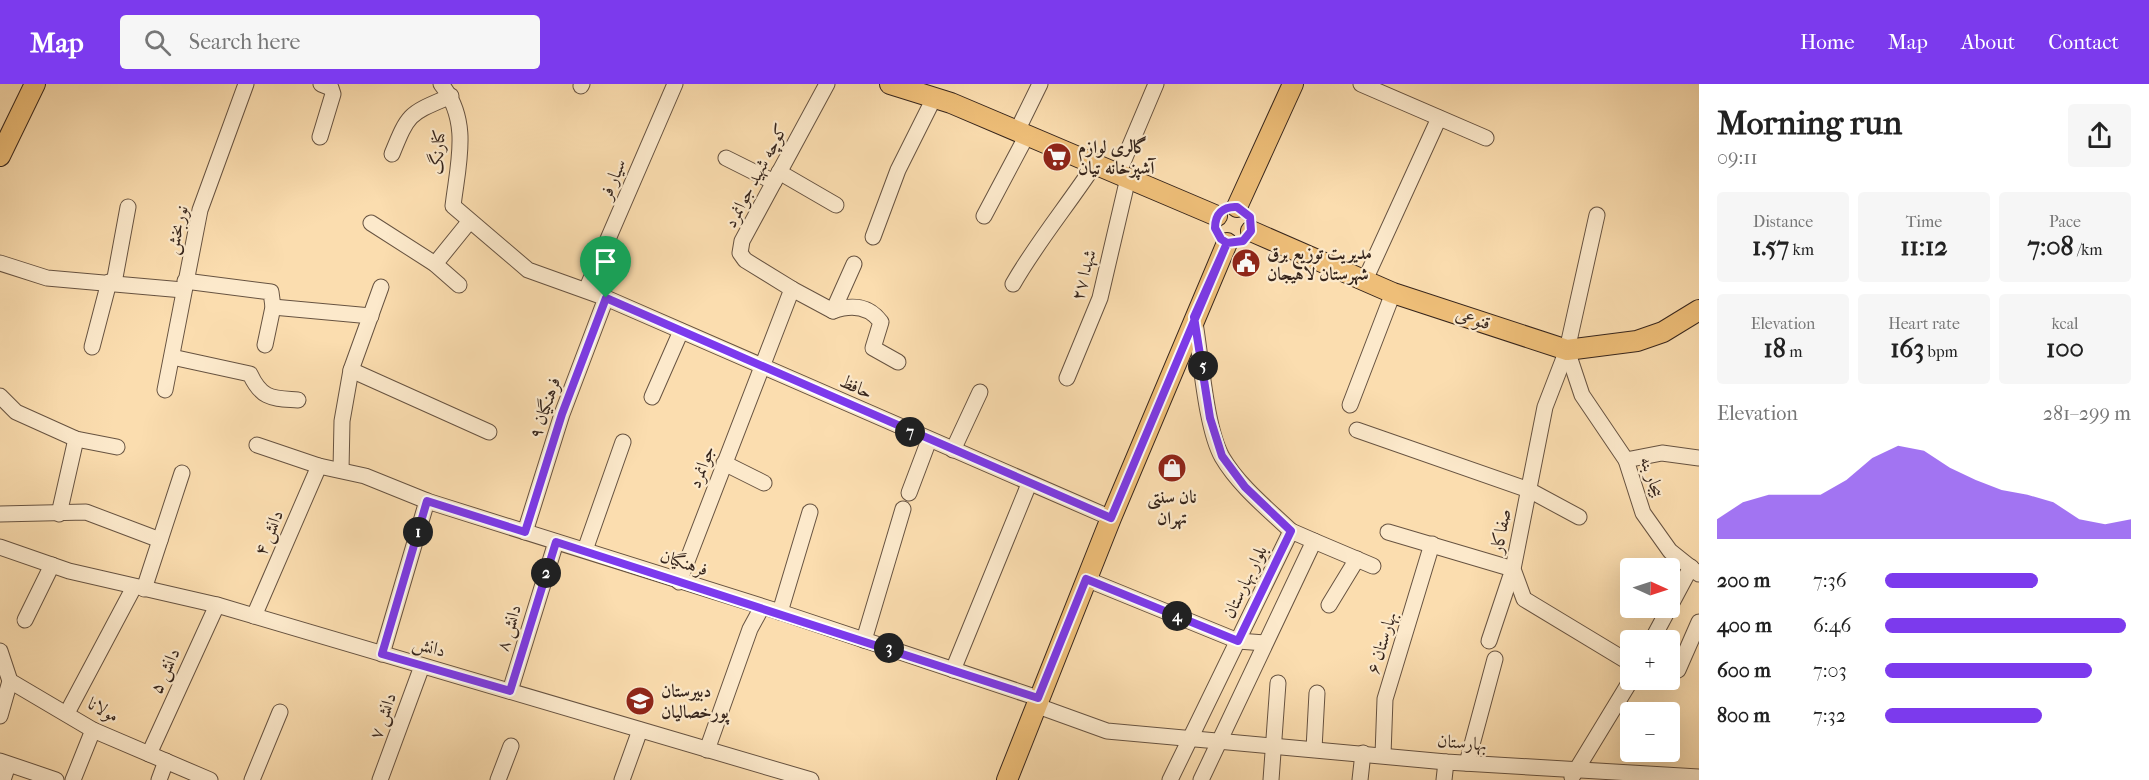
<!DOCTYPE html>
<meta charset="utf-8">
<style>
:root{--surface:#fff;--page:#f6f6f6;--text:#222;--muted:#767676;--accent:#7c3aed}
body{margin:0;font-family:"IM FELL French Canon",Amiri,serif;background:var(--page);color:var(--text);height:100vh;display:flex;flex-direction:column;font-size:22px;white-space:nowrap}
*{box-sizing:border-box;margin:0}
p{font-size:20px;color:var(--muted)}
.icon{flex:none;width:33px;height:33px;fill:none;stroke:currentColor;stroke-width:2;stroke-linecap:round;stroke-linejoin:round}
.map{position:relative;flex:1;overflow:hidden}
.drawer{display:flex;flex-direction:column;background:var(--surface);width:450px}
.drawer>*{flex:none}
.needle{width:39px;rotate:93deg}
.buttons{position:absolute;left:1620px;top:474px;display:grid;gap:12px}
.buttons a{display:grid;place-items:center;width:60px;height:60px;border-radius:6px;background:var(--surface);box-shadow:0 6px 24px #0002;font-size:30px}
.pin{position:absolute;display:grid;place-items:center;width:51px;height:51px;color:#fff;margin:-62px -26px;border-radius:50% 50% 50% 0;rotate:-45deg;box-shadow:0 0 6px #0007}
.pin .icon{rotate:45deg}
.km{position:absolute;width:30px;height:30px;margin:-15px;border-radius:50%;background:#222;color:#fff;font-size:16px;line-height:30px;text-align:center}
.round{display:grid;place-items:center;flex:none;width:63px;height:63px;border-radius:6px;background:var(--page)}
.head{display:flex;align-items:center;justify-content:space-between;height:102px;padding:0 18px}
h1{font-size:33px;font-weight:800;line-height:45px}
.stats{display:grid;grid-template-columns:repeat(3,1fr);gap:9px;height:102px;padding:6px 18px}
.stats div{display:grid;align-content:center;border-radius:6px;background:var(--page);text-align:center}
.stats b{font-size:26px;font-weight:800}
.stats small{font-size:16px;font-weight:400}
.stats p{font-size:16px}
.chart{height:168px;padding:12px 18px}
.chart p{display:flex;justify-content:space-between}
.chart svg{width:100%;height:108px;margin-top:6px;fill:var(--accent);opacity:.7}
ul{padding:0 18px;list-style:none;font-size:20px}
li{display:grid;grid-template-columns:96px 72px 1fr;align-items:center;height:45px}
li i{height:15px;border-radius:8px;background:var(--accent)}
header{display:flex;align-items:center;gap:36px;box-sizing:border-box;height:84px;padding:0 30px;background:var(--accent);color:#fff}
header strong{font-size:28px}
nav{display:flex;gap:33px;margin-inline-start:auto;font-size:21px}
.search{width:420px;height:54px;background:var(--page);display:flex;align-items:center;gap:15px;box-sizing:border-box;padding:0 21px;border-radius:6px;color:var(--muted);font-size:22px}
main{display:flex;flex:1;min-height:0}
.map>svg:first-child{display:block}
</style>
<header>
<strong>Map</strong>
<div class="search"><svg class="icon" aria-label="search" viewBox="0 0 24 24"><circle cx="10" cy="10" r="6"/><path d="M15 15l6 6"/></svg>Search here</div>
<nav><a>Home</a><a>Map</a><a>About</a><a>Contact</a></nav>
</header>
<main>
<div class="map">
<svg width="1699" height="696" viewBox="0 0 1699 696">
<rect width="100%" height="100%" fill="#fbddaf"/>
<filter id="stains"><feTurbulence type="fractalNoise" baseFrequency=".00333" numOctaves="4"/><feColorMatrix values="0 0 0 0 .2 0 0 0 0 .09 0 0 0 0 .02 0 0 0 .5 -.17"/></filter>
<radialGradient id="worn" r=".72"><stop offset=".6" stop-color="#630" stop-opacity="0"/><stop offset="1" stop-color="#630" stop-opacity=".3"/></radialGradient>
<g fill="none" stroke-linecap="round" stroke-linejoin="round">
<g stroke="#675341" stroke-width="17">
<g id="minor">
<path d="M441,0c30,37 17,79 12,122l75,64 78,28 505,220"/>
<polyline points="1361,0 1486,54"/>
<polyline points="581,2 582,0"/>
<polyline points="1017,47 1040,0"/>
<polyline points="320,53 333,10 331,4 321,0"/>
<path d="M392,70c17,-42 17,-40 59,-58"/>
<polyline points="726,74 774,98"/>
<polyline points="779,88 836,121"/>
<polyline points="1118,90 1156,0"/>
<polyline points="1597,131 1567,266 1545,323 1513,485 1524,515 1630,579"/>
<polyline points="984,132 1027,51"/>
<polyline points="371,139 435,180 459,201"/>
<polyline points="873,153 898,86 934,14"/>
<polyline points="0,179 47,194 183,206"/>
<polyline points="435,180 469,138"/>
<polyline points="1365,196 1439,34"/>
<polyline points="185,197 271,208 273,223 265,261"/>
<polyline points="114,199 128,123"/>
<path d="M1013,200c24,-42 55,-79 82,-120"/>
<path d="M792,205l41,22c19,-7 36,-5 48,11l-8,26 25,14"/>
<polyline points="586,206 675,0"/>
<polyline points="273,223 371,232"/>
<polyline points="833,227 854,180"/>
<path d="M1194,233c7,37 11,109 28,140 17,29 46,52 69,74"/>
<polyline points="92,263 109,198"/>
<polyline points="1567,266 1582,311 1626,376 1643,429 1670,467 1699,490"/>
<path d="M172,273l78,17c12,26 23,24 48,26"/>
<polyline points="351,286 489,348"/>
<polyline points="1067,294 1100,214 1128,94"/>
<polyline points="165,306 200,126 246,0"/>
<polyline points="0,312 16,328 76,355 117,363"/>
<polyline points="652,313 681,247"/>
<polyline points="1350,321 1393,209"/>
<polyline points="1357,346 1529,406 1579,433"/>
<polyline points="257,361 319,382 365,392 427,417 780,528 1038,614"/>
<polyline points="953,366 980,308"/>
<polyline points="1626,376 1662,369 1699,374"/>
<polyline points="724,379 764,399"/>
<polyline points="341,386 342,337 351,286 381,203"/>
<polyline points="909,409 929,356"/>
<polyline points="0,430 86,428 160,456"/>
<polyline points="59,430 76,355"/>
<polyline points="525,448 562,330 606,214"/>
<polyline points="1388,448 1513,485 1489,557"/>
<polyline points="1314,457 1373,482"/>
<polyline points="0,463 69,487 217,521 811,696"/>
<polyline points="585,466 623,358"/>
<polyline points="1086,495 1238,557 1265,559"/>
<polyline points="679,498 792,205 745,176 740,169 742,157 827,0"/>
<polyline points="144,505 182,389"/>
<polyline points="1329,521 1357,475"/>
<polyline points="780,528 810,428"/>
<polyline points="254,532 319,382"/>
<polyline points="25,536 52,481"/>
<polyline points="864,556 903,425"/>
<polyline points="1652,556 1691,483"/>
<polyline points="0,567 10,597 93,646 210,696"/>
<polyline points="382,570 427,417"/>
<polyline points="953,586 1029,400"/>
<polyline points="1670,590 1678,586 1699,538"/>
<polyline points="510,607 556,458"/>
<polyline points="1035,621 1107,647 1446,678 1699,693"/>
<polyline points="67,629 134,503"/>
<polyline points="0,632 10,597"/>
<polyline points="1314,665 1317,609"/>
<polyline points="707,666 750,545 762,523"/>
<polyline points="149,670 217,521"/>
<polyline points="1383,671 1385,615 1432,460"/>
<polyline points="0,677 56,696"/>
<polyline points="1467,679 1495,575"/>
<polyline points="1572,693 1631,596"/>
<polyline points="3,696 8,681"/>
<polyline points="73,696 93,646"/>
<polyline points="159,696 166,677"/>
<polyline points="252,696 280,628"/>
<polyline points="380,696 422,582"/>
<polyline points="498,696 511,662"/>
<polyline points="622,696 640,646"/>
<polyline points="1170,696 1291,447 1314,457 1201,696"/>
<polyline points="1271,696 1278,599"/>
<polyline points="1360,696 1363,669"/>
<polyline points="1444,696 1446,678"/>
</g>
</g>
<g stroke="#36251c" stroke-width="22">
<g id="major">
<polyline points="890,0 951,19 1217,132"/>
<polyline points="0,72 35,0"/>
<polyline points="1237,123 1293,0"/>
<polyline points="1251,147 1393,209 1567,266 1637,257 1663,248 1699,226"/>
<polyline points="1007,696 1111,434 1227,159"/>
</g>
</g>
<use href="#minor" stroke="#fce9cb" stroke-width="15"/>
<use href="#major" stroke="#eebe78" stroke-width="20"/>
</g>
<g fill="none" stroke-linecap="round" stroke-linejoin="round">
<g stroke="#fff" stroke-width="12">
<path id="route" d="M606,214l-44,116 -37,118 -98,-31 -45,153 128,37 46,-149 482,156 48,-119 152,62 53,-110 -46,-44 -23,-31 -12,-38 -16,-101 33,-74 16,-2 8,-10 -1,-14 -13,-10c-14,-1 -22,7 -22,21l6,11 6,4 -116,275 -505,-220"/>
</g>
<use href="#route" stroke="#7c3aed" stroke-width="8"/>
</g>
<defs>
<g id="supermarket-disc" transform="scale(1.5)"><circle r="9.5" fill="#8f2418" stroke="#fce9cb"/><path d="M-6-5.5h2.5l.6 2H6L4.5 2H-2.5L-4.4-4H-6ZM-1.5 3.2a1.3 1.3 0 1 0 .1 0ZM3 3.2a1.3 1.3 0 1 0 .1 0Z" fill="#fff"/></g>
<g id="civic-disc" transform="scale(1.5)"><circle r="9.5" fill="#8f2418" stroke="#fce9cb"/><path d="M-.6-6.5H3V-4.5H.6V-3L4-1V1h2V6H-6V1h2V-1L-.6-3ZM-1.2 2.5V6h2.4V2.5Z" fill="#fff"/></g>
<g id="shop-disc" transform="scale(1.5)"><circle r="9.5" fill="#8f2418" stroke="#fce9cb"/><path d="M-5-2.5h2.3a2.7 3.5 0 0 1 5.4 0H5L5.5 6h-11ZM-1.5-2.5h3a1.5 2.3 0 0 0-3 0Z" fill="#fff"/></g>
<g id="school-disc" transform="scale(1.5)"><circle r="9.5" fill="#8f2418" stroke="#fce9cb"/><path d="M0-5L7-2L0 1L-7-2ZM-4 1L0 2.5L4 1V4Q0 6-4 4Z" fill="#fff"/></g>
</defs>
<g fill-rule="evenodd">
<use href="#supermarket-disc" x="1057" y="73"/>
<use href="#civic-disc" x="1246" y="179"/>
<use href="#shop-disc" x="1172" y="384"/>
<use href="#school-disc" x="640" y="617"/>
</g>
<g text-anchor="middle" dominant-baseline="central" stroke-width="4.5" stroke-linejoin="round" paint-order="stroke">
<g font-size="18" font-weight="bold" fill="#36251c" stroke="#fce9cb" text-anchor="start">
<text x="1078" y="63">گالری لوازم<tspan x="1078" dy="21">آشپزخانه تیان</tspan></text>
<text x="1267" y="169">مدیریت توزیع برق<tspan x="1267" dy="21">شهرستان لاهیجان</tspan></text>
<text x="1172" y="413" text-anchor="middle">نان سنتی<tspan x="1172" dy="21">تهران</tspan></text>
<text x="661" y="607">دبیرستان<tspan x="661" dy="21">پورخصالیان</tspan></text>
</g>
<g font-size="18" fill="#36251c" stroke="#fce9cb">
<text transform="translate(438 68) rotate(-86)">کنارنگ</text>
<text transform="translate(756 92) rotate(-62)">کوچه شهید جوانمرد</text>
<text transform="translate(613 95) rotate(-67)">سیار فر</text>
<text transform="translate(177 146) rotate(-77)">نوربخش</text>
<text transform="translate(1084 191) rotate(-75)">۲۷ شهدا</text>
<text transform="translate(1473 235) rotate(18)">قنوعی</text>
<text transform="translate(856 303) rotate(24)">حافظ</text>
<text transform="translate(545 324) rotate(-71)">فرهنگیان ۹</text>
<text transform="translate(702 383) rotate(-69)">جوانمرد</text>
<text transform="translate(1652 393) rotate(71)">بیجار بنه</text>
<text transform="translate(1501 447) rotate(-79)">صفاکار</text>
<text transform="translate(269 449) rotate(-67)">دانش ۴</text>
<text transform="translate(684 479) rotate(18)">فرهنگیان</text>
<text transform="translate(1245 498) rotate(-64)">بلوار بهارستان</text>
<text transform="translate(509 544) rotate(-73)">دانش ۸</text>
<text transform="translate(1382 559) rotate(-73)">بهارستان ۶</text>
<text transform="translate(429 563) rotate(16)">دانش</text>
<text transform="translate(165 587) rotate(-65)">دانش ۵</text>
<text transform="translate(103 626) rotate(28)">مولانا</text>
<text transform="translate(383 632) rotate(-70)">دانش ۷</text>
<text transform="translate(1462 659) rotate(5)">بهارستان</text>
</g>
</g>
<rect width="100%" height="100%" filter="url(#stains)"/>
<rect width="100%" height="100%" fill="url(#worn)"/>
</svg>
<div class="buttons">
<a><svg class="needle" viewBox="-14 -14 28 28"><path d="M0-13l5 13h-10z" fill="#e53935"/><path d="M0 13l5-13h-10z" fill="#767676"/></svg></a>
<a>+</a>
<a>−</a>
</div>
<div class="pin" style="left:606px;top:214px;background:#1e9e55"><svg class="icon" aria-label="arrive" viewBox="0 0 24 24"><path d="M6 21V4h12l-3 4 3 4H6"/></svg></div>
<b class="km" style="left:418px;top:448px">1</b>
<b class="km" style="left:546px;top:489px">2</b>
<b class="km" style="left:889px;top:564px">3</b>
<b class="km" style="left:1177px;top:532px">4</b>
<b class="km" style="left:1203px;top:282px">5</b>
<b class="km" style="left:910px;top:348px">7</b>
</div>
<section class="drawer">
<div class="head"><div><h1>Morning run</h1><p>09:11</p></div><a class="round"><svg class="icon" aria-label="share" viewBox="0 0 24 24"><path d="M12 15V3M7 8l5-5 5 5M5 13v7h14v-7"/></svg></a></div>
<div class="stats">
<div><p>Distance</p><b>1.57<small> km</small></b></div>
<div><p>Time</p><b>11:12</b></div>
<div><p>Pace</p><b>7:08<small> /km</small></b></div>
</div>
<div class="stats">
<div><p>Elevation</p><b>18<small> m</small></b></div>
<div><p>Heart rate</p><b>163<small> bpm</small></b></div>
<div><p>kcal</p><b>100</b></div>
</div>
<div class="chart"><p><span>Elevation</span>281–299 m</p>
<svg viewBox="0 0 160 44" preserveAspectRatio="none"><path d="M0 44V36L10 29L20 26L30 26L40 26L50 20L60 11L70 6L80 8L90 15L100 20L110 24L120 26L130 29L140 36L150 38L160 36V44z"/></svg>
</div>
<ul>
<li><b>200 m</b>7:36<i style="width:62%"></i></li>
<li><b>400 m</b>6:46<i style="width:98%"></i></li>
<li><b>600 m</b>7:03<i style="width:84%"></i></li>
<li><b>800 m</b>7:32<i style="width:64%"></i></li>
</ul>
</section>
</main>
